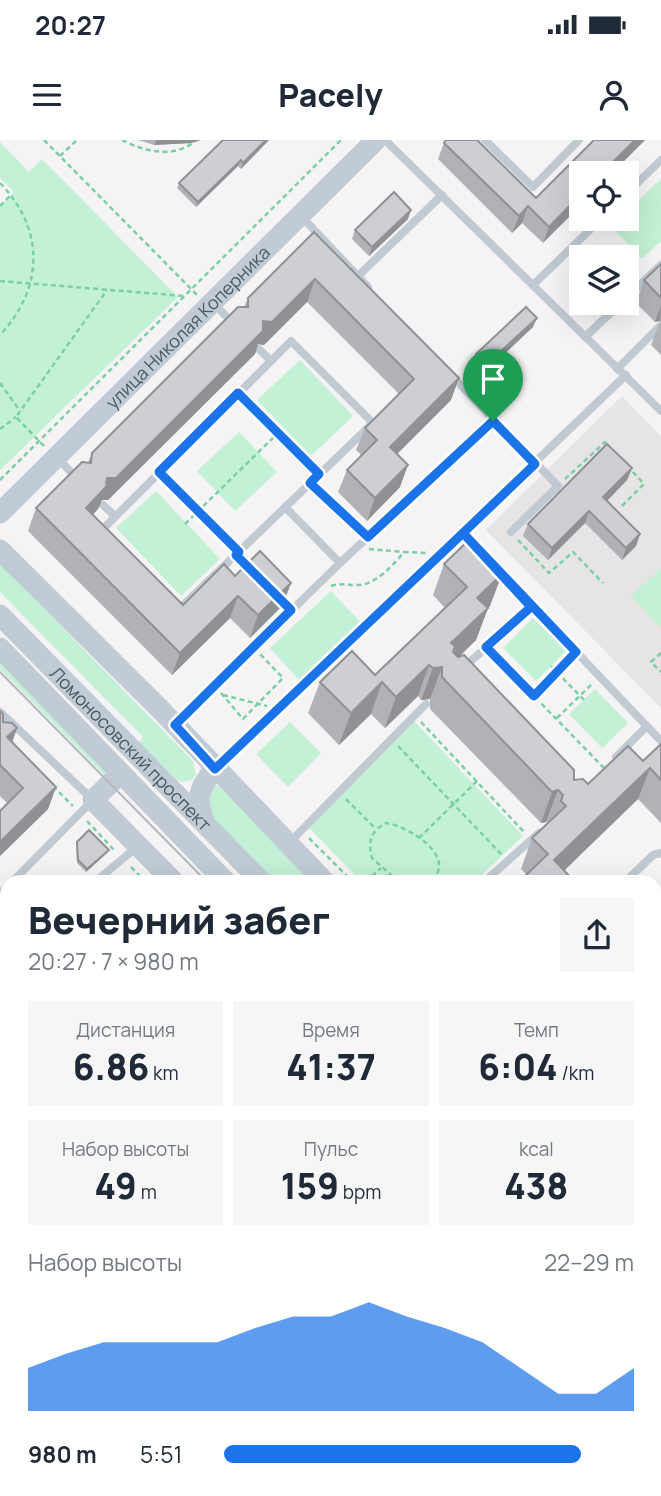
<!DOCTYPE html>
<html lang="ru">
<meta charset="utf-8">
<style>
:root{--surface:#fff;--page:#f6f6f7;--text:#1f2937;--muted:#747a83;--accent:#1a73e8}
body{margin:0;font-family:Manrope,sans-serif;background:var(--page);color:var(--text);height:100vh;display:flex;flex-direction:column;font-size:26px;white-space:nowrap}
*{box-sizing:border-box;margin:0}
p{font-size:23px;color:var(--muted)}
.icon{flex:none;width:38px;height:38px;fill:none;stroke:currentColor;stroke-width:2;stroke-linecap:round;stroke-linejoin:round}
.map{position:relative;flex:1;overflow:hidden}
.panel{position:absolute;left:0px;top:735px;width:662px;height:621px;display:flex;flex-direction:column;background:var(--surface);border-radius:21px 21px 0 0;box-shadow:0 7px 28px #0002}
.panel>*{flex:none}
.controls{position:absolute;left:569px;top:21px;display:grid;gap:14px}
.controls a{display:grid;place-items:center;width:70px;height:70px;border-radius:0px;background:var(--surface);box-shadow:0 7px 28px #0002;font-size:35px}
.pin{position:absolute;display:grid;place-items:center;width:60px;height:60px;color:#fff;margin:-72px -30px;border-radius:50% 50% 50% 0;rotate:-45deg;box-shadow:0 0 7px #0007}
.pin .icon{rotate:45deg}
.round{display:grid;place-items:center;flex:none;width:74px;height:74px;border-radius:0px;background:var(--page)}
.headline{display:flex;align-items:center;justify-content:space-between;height:119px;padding:0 28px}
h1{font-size:38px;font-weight:800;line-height:52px}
.metrics{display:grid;grid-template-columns:repeat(3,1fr);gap:10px;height:119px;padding:7px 28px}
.metrics div{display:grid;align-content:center;border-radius:0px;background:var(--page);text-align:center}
.metrics b{font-size:35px;font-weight:800}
.metrics small{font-size:19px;font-weight:400}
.metrics p{font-size:19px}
.chart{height:196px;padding:14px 28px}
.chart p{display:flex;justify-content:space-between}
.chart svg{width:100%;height:126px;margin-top:7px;fill:var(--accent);opacity:.7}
ul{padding:0 28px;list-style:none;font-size:23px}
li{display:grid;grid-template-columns:112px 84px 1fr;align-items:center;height:52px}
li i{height:18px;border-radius:9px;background:var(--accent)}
.status{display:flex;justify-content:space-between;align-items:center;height:49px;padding:0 35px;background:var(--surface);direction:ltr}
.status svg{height:19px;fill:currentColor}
header{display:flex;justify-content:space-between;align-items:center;height:91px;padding:0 28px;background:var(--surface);font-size:32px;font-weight:800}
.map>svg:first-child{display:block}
</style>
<div class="status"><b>20:27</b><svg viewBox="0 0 49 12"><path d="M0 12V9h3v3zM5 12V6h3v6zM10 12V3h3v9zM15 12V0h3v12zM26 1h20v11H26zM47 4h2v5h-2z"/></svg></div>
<header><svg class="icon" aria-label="menu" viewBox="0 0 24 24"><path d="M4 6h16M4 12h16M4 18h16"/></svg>Pacely<svg class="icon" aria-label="person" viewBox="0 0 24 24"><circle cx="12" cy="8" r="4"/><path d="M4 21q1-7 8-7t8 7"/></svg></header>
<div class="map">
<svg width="661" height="1356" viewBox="0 0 661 1356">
<rect width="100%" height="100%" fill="#f5f3f3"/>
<g fill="#e6e4e5">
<polygon points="622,256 661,296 661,568 486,390"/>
<polygon points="0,1022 7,1028 7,1264 0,1257"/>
</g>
<g fill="#c3f1d5">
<polygon points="0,2 29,32 42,19 178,157 0,330 0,66 14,52 0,38"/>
<polygon points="661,39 661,101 642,119 611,86 619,79 626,79 627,71"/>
<polygon points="300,220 353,276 311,316 257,260"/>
<polygon points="239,292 277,332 235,371 197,331"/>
<polygon points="156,351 220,419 181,456 116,388"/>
<polygon points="0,424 193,621 196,634 193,639 182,642 176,639 139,602 143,597 0,452"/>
<polygon points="661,428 661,488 631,456"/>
<polygon points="331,451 361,483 299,540 270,508"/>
<polygon points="533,478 566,511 536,541 503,508"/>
<polygon points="0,518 114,636 109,640 0,529"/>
<polygon points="595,549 628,583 602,608 569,574"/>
<polygon points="414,581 523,696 474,742 362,742 309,688"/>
<polygon points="290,582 321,613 288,647 256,614"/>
<polygon points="214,646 219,646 316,742 276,742 204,668"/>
</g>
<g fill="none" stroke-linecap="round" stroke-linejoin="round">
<g stroke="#7ad0a6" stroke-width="2.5" stroke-dasharray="5 3.5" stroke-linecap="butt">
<polyline points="44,0 198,156"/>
<path d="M122,0c23,12 54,19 74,0"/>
<polyline points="60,16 77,0"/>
<path d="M0,43c45,46 44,105 0,152"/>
<polyline points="0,66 11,55"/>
<polyline points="0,141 184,156"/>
<polyline points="0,243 20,271"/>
<polyline points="245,260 312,327"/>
<polyline points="0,289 16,277"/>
<polyline points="44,306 16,277 107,150"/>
<polyline points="565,339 605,302 609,307"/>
<polyline points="0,340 341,0"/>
<polyline points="167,340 231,405"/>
<polyline points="318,350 362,390"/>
<polyline points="622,366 644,344 631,330"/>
<polyline points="185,384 278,293"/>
<polyline points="518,400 549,433 573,412 603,443"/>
<polyline points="369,409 404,412"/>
<path d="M331,446c12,-4 23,1 34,-2 16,-5 29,-20 39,-32l23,1"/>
<polyline points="661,513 651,522 661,532"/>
<polyline points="494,515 605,629"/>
<polyline points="551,526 584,560"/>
<polyline points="221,553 243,579 283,538 260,514"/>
<polyline points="223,555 267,566"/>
<polyline points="534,555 569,520"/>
<polyline points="557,578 592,544"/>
<polyline points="421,582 524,692"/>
<polyline points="398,606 502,715"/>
<polyline points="53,646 73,666"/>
<polyline points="346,659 376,689"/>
<polyline points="87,681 116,712"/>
<polyline points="309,698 353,742"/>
<polyline points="419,698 477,641"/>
<polyline points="131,727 146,742"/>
<polyline points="341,735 348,742"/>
<polyline points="366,742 381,728"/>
<path d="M399,742l-27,-24c-4,-17 -2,-26 14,-35 22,3 74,34 44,59"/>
<polyline points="654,1052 661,1059"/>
<polyline points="0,1267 7,1274"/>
<polyline points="654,1299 661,1291"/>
<polyline points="654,1345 661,1338"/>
<polyline points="83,1349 90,1356"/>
<polyline points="160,1349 162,1356"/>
<polyline points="514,1349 521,1356"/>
<polyline points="392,1356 398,1349"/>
<polyline points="605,1356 611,1349"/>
<polyline points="645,1356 651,1349"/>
<polyline points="660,1356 661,1355"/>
</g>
<g stroke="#c1cad2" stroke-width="8">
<polyline points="385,0 661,271"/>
<polyline points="485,0 533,47 579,0"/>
<polyline points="626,54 661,20"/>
<polyline points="302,77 368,147"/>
<polyline points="358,136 442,55"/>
<polyline points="533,145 601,79"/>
<polyline points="626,158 661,125"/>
<polyline points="212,162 235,185"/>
<polyline points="585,197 621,163"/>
<polygon points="291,201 373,283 175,473 97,395"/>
<polyline points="259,209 270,220"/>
<polyline points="617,229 659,187"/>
<polyline points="451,235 558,346 511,392"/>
<polyline points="56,317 79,340"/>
<polyline points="103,365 115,376"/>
<polyline points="285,367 340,423"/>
<polyline points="463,393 661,601"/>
<polyline points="463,528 532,467"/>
<polyline points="0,572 93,660 12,742"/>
<polyline points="177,583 340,423 493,281"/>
<polyline points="616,617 646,587"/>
<polyline points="217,627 626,235"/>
<polyline points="290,702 426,564"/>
<polyline points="95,742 138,706"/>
<polyline points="484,742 539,693"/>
<polyline points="625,742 653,715 661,713"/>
<polyline points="0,754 7,747"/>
<polyline points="0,859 7,852"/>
<polyline points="0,1007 7,1014"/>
<polyline points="654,1273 661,1275"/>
<polyline points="200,1349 206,1356"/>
<polyline points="104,1356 110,1349"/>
<polyline points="536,1356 541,1349"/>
</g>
<polyline stroke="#c1cad2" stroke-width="16" points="654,815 661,809"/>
<g stroke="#c1cbd6" stroke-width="21">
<path id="s1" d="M0,373l376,-373"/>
<polyline points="0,410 161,570 325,742"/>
<path id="s2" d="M0,475l262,267"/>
<polyline points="0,508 226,742"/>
<polyline points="120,634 93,660 174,742"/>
<path d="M205,683c-10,-24 -7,-35 10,-54"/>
<polyline points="654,1077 661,1084"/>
<polyline points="654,1147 661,1154"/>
<polyline points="654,1178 661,1184"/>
<polyline points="654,1238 661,1244"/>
</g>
<g stroke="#b5b8bd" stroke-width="2">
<polyline points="0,532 207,742"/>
<polyline points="654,1194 661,1201"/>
</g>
</g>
<g fill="#b0b2b7">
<polygon points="138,0 201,0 191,3 154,5"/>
<polygon points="223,0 269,0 241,29 238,26 196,67 177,48 179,43"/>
<polygon points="594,0 645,0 612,33 581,33 543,103 522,83 512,93 438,19 444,3 536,58"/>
<polygon points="408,79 369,116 352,99 355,90"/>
<polygon points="314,92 451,260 397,314 400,347 367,381 338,352 347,330 361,315 356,310 365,288 399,254 307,162 264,205 258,204 255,214 108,360 102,360 98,369 93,375 183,465 235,436 283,465 250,498 230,478 172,535 28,391 36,368 88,322 92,313 244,167 248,158"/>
<polygon points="661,124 661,215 651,205 660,181 655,182 636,163 644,140"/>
<polygon points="533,187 483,234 473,222 476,214"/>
<polygon points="632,328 627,340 607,361 640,394 636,406 622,420 585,383 548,420 523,396 528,384"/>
<polygon points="444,424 490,466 488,468 476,500 459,517 574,640 588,644 643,621 661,604 661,683 638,659 564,731 575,742 522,742 523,738 527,735 521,729 532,698 548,683 546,682 541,683 430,569 430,559 421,560 418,556 385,588 371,574 339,605 308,573 320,542 375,535 445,468 433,455"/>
<polygon points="0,571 3,582 17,588 12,602 56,647 48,669 0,716 0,671 7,663 0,656"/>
<polygon points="77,702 107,713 86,732 77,723 76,705"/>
<polygon points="661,839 661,954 656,948"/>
<polygon points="7,861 7,990 0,983 0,868"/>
<polygon points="654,961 661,968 661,1042 654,1035"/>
<polygon points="0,1269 7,1276 7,1349 80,1349 86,1356 12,1356 0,1344"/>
<polygon points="251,1349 328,1349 335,1356 258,1356"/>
</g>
<g fill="#909195">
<polygon points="156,0 201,0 191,3 154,5"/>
<polygon points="266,0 269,0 241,29 243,23"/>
<polygon points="635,0 645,0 612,33 602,33"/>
<polygon points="241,20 238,26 196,67 198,62"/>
<polygon points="581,54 581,65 543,103 549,87"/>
<polygon points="528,66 522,83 512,93 519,76"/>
<polygon points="411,70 408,79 369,116 372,107"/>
<polygon points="315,139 307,162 264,205 258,204 255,214 108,360 102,360 98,369 77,390 86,368 107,338 263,181"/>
<polygon points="661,165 660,181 655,182"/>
<polygon points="537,178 533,187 483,234 486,225"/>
<polygon points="459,238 451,260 382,329 390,307"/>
<polygon points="408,325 400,347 367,381 375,358"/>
<polygon points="632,328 627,340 599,369 603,357"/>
<polygon points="589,371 585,383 548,420 552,408"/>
<polygon points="640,394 636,406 622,420 626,408"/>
<polygon points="502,434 490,466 466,489 477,458"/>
<polygon points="291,443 283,465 250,498 258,475"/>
<polygon points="238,456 230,478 172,535 180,513"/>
<polygon points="488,468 476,500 442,533 451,503"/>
<polygon points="429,525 418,556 385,588 396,557"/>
<polygon points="442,527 430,559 421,560 433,528"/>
<polygon points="382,542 371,574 339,605 351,573"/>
<polygon points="17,588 9,611 7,597"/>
<polygon points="650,628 638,659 552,742 554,720"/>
<polygon points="56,647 48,669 0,716 0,702"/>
<polygon points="558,650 546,682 541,683 552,652"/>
<polygon points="109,710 107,713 86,732 87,729"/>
<polygon points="661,928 661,933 654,949 654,935"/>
<polygon points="581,1349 591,1349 586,1356 576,1356"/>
</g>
<g fill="#cdcfd5" stroke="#909195" stroke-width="2">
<polygon points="223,0 266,0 243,23 241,20 198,62 179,43"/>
<polygon points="446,0 477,0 536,58 594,0 635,0 602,33 581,33 581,54 549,87 528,66 519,76 444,3"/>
<polygon points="394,52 411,70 372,107 355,90"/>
<polygon points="314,92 459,238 390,307 408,325 375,358 347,330 377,300 365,288 414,239 315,139 272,182 263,181 263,191 116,338 107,338 106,347 86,368 183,465 224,424 235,436 260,411 291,443 258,475 238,456 180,513 36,368 82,322 91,323 92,313 238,167 248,167 248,158"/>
<polygon points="661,124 661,158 644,140"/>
<polygon points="526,167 537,178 486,225 476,214"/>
<polygon points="607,304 632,328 603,357 640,394 626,408 589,371 552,408 528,384"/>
<polygon points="469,400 502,434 477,458 488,468 451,503 455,506 453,512 458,517 464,515 574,630 574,640 583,639 588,644 628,606 643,621 661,604 661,640 650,628 554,720 575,742 527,742 523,738 548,714 532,698 566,666 561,661 563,655 558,650 552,652 442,537 442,527 433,528 429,525 396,557 382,542 351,573 320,542 352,511 375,535 467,447 444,424"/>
<polygon points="0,571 3,574 3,582 12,583 17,588 7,597 56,647 0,702 0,671 23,648 0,625"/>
<polygon points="89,690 109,710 87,729 78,720 77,702"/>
<polygon points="661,839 661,928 654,935 654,845"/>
<polygon points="7,861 7,906 4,909 7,912 7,959 0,952 0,868"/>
<polygon points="654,961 661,968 661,1011 654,1004"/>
<polygon points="0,1269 7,1276 7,1320 0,1313"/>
<polygon points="36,1349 80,1349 86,1356 43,1356"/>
<polygon points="282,1349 328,1349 335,1356 288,1356"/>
<polygon points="548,1349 581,1349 576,1356 542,1356"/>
</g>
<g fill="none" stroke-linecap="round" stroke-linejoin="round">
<g stroke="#fff" stroke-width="14">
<polyline id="route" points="493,281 368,397 310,343 319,334 238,253 159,332 239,412 236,415 291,470 175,585 215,629 463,393 576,512 534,556 486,507 531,467 463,393 535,324 493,281"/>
</g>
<use href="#route" stroke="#1a73e8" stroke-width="9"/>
</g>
<g text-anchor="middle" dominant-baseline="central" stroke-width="7" stroke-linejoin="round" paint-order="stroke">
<g font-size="18" fill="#4a5661" stroke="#fff">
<text stroke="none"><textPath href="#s1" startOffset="264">улица Николая Коперника</textPath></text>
<text stroke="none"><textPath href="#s2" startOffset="187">Ломоносовский проспект</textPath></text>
</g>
</g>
</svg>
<div class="controls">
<a><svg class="icon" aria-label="locate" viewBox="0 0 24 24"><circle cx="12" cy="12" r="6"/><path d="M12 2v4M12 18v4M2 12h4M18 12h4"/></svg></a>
<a><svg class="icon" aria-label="layers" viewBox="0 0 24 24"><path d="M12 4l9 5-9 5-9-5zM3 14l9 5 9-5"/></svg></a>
</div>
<div class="pin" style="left:493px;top:281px;background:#1e9e55"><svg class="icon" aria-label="arrive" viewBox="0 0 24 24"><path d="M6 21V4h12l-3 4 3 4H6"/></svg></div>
<section class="panel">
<div class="headline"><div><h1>Вечерний забег</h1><p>20:27 · 7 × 980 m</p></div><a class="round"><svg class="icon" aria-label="share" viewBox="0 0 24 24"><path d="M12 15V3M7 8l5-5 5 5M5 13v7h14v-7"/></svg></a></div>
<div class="metrics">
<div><p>Дистанция</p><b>6.86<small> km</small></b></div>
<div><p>Время</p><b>41:37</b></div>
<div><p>Темп</p><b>6:04<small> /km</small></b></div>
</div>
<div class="metrics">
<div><p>Набор высоты</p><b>49<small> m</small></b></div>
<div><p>Пульс</p><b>159<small> bpm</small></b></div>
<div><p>kcal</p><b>438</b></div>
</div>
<div class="chart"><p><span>Набор высоты</span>22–29 m</p>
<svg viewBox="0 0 160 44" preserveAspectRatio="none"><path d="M0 44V29L10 24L20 20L30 20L40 20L50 20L60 15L70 11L80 11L90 6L100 11L110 15L120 20L130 29L140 38L150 38L160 29V44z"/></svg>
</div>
<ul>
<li><b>980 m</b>5:51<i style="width:87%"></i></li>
</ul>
</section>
</div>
